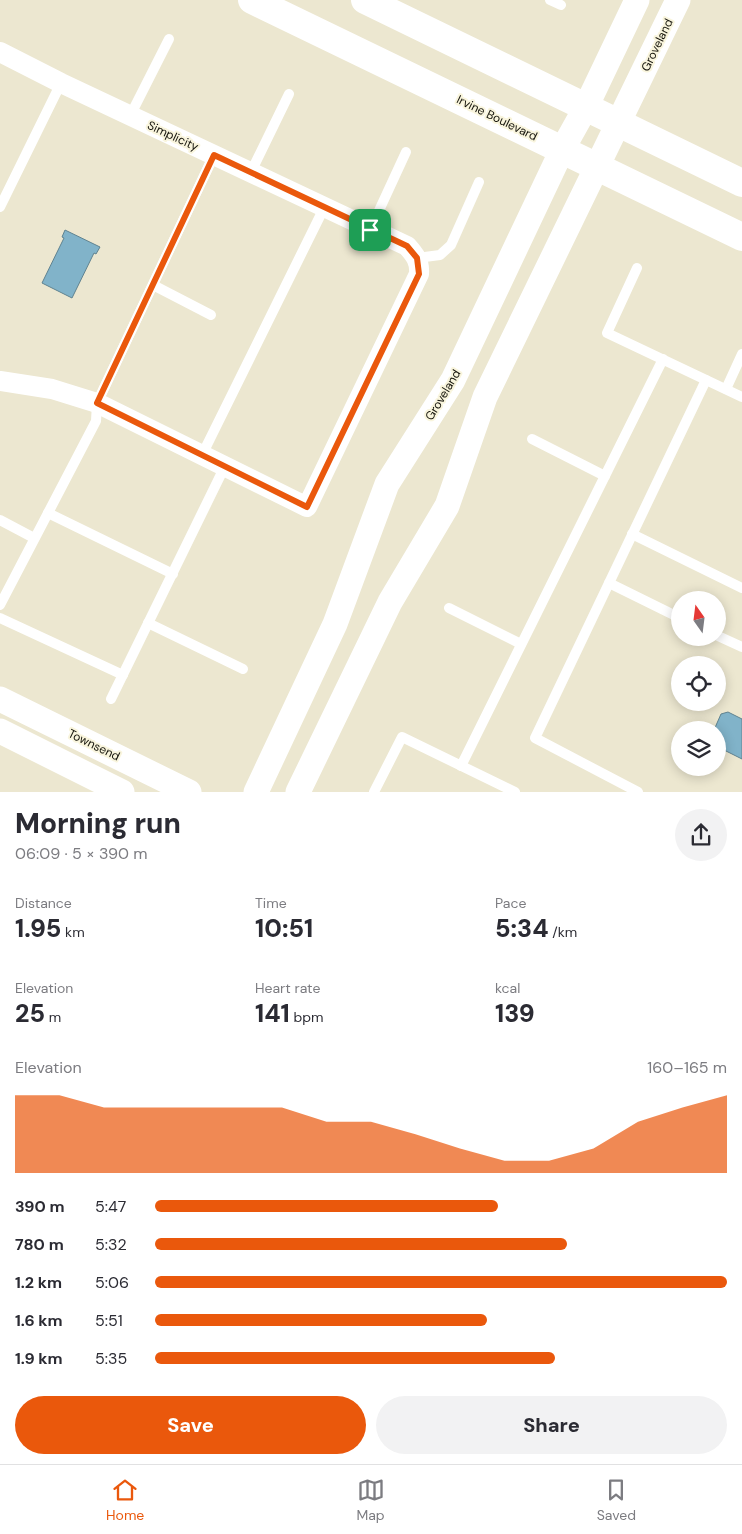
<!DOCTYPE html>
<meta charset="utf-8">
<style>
:root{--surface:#fff;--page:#f2f2f3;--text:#2b2b33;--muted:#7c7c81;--line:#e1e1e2;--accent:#ea580c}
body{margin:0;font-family:"DM Sans",sans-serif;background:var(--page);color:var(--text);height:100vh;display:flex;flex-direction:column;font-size:19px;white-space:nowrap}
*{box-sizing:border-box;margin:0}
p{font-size:16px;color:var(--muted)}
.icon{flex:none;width:28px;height:28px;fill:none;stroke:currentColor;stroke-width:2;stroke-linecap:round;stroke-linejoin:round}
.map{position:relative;height:792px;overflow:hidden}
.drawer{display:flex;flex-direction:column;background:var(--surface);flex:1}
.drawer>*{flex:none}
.needle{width:32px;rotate:346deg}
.fabs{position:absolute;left:671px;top:591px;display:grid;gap:10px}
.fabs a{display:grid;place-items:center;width:55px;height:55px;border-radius:50%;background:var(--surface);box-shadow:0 2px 12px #0003;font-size:25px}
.pin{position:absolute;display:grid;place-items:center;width:42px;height:42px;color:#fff;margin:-21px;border-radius:10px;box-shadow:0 2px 8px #0006}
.round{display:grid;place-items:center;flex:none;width:52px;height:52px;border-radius:26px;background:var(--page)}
.head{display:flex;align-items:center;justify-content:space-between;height:85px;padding:0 15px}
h1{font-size:28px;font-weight:800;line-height:38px}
.figures{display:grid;grid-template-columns:repeat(3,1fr);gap:8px;height:85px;padding:5px 15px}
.figures div{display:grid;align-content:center}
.figures b{font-size:25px;font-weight:800}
.figures small{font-size:14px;font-weight:400}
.figures p{font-size:14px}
.chart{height:140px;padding:10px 15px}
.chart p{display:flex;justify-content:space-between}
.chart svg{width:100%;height:90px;margin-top:5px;fill:var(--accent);opacity:.7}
.cta{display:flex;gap:10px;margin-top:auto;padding:10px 15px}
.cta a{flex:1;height:58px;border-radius:30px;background:var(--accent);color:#fff;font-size:20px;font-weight:800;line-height:58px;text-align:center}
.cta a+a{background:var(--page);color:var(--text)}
ul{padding:0 15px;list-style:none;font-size:16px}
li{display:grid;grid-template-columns:80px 60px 1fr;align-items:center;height:38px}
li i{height:12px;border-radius:6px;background:var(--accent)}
.tab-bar{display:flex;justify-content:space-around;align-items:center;height:70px;border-top:1px solid var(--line);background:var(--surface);font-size:14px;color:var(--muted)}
.tab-bar a{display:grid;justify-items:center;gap:2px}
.tab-bar .current{color:var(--accent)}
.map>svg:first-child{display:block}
</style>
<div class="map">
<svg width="742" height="792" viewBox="0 0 742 792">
<rect width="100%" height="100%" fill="#ece7d0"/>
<g fill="#81b3c9" stroke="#608390">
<polygon points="65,230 100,247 96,254 94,253 72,298 42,283 64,238 62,237"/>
<polygon points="728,712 742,719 742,759 718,747 718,730 714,730 721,714"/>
</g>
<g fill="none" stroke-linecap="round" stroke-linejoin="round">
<g stroke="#fff" stroke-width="10">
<polyline points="550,0 561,5"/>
<polyline points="130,116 169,39"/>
<polyline points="251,172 289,94"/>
<polyline points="0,207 61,83"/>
<polyline points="370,230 406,152"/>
<polyline points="417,258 440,255 451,245 479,182"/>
<polyline points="637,268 607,333 742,397"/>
<polyline points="153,285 211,315"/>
<polyline points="726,389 742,354"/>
<polyline points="532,439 605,476"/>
<polyline points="202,455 324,208"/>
<polyline points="48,513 173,574"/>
<polyline points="0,520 34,538"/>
<polyline points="632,534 742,588"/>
<polyline points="609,583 680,618"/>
<polyline points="0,605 96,421 97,403 214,155"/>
<polyline points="449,608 521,644"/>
<polyline points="0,618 123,675"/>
<polyline points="148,623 243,669"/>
<polyline points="718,636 742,647"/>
<polyline points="111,699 225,466"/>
<polyline points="461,766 663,359"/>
<polyline points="374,792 402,737 515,792"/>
<polyline points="638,792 535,738 706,380"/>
</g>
<path stroke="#fff" stroke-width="20" d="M0,52l61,31 346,163c8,9 13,15 12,28l-112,233 -210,-104 -45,-14 -52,-8"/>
<g stroke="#fff" stroke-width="25">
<polyline points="0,699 189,792"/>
<polyline points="0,731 122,792"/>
<polyline points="256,792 335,624 387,484 453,380 562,150 586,107 637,0"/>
<polyline points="298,792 390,602 447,506 485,397 678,0"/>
</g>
<g stroke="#fff" stroke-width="28">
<polyline points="252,0 742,237"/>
<polyline points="365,0 742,183"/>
</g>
</g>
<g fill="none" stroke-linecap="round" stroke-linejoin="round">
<g stroke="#fff" stroke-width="10">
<polygon id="route" points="214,155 407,246 417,258 419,274 307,507 97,403"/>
</g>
<use href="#route" stroke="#ea580c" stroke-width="6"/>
</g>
<g text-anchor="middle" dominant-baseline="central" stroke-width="4" stroke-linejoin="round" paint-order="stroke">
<g font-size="12" fill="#13120a" stroke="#f9f5dd">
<text transform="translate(657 45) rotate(-64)">Groveland</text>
<text transform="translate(497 118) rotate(26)">Irvine Boulevard</text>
<text transform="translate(173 136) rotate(25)">Simplicity</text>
<text transform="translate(443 395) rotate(-59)">Groveland</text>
<text transform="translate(94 745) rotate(26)">Townsend</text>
</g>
</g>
</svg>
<div class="fabs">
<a><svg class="needle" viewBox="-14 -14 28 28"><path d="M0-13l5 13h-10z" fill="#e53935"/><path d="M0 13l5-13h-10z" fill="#7c7c81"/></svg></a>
<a><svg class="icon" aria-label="locate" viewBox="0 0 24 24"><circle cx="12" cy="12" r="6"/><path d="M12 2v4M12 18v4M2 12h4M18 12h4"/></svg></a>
<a><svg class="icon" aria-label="layers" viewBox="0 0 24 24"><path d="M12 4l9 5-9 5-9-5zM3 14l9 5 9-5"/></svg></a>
</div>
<div class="pin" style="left:370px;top:230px;background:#1e9e55"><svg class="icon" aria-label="arrive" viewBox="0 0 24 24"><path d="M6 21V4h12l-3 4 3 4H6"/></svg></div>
</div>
<section class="drawer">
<div class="head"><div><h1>Morning run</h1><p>06:09 · 5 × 390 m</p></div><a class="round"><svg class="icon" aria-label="share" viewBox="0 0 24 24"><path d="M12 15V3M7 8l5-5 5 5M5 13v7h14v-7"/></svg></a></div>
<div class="figures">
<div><p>Distance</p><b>1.95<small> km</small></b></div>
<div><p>Time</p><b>10:51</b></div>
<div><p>Pace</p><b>5:34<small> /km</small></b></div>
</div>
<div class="figures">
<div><p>Elevation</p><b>25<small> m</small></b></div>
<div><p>Heart rate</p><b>141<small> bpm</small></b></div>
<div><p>kcal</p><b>139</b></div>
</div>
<div class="chart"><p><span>Elevation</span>160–165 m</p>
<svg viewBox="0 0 160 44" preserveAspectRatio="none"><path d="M0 44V6L10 6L20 12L30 12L40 12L50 12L60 12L70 19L80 19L90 25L100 32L110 38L120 38L130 32L140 19L150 12L160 6V44z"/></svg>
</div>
<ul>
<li><b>390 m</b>5:47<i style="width:60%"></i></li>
<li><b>780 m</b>5:32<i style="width:72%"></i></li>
<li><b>1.2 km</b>5:06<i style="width:100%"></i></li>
<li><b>1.6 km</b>5:51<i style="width:58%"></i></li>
<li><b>1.9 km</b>5:35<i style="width:70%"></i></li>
</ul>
<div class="cta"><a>Save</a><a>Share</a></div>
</section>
<nav class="tab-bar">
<a class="current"><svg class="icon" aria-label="home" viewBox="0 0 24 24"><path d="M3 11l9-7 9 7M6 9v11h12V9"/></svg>Home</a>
<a><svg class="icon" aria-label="map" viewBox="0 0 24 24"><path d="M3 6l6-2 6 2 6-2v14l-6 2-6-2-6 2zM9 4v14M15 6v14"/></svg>Map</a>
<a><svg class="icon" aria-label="saved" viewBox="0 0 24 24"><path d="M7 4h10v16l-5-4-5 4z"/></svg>Saved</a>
</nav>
